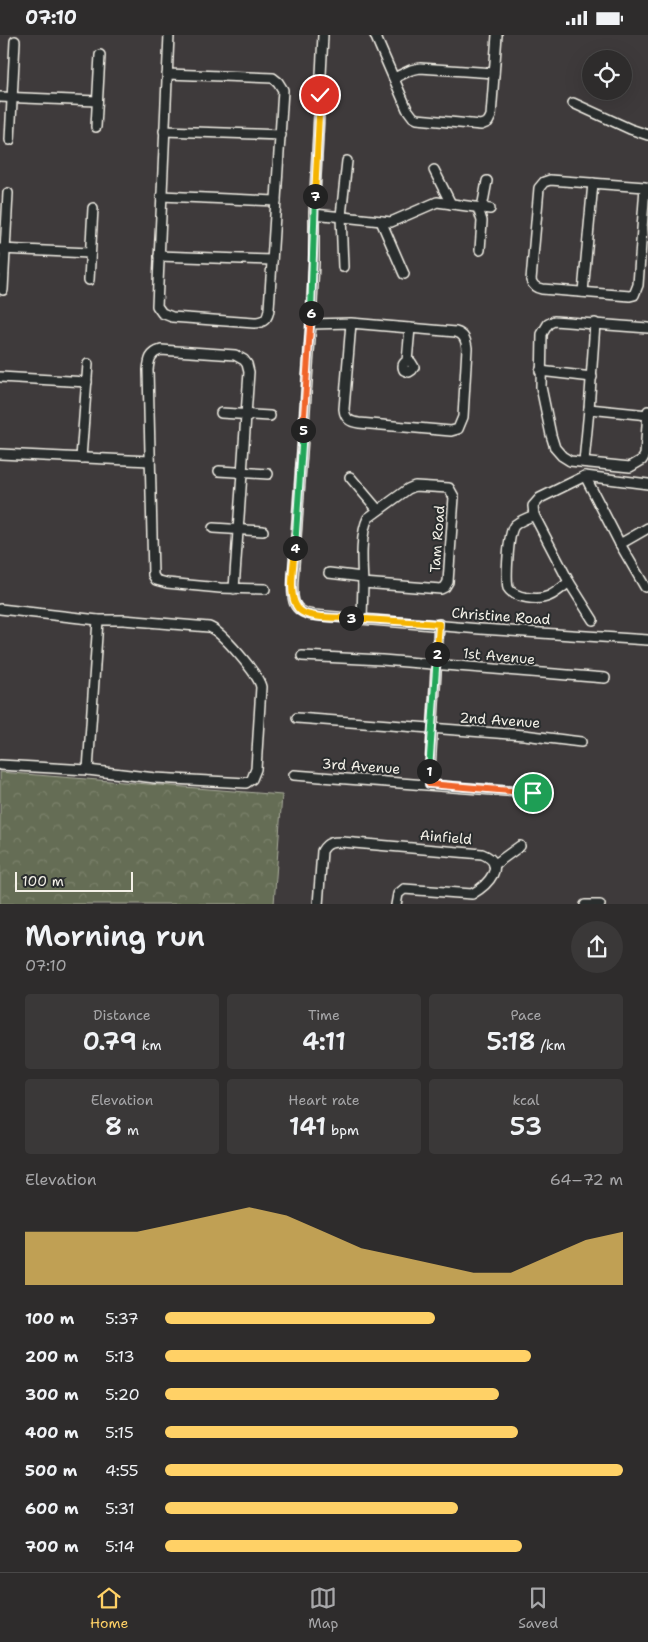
<!DOCTYPE html>
<meta charset="utf-8">
<style>
:root{--surface:#2e2c2c;--page:#3a3838;--text:#f1f3f6;--muted:#a7a7a9;--line:#494848;--accent:#ffd166}
body{margin:0;font-family:"Shantell Sans",sans-serif;background:var(--page);color:var(--text);height:100vh;display:flex;flex-direction:column;font-size:19px;white-space:nowrap}
*{box-sizing:border-box;margin:0}
p{font-size:16px;color:var(--muted)}
.icon{flex:none;width:28px;height:28px;fill:none;stroke:currentColor;stroke-width:2;stroke-linecap:round;stroke-linejoin:round}
.map{position:relative;height:869px;overflow:hidden}
.drawer{display:flex;flex-direction:column;background:var(--surface);flex:1}
.drawer>*{flex:none}
.tools{position:absolute;left:582px;top:15px;display:grid;gap:10px}
.tools a{display:grid;place-items:center;width:50px;height:50px;border-radius:50%;background:var(--surface);box-shadow:0 5px 20px #0002,0 0 0 1px var(--line);font-size:25px}
.scale{position:absolute;left:15px;bottom:12px;width:118px;box-sizing:border-box;padding-left:5px;border:2px solid #f4f1e8;border-top:0;font-size:14px;line-height:18px;white-space:nowrap;color:#f4f1e8;-webkit-text-stroke:4px #2a2d2e;paint-order:stroke}
.pin{position:absolute;display:grid;place-items:center;width:42px;height:42px;color:#fff;margin:-21px;border:2px solid #fff;border-radius:50%;box-shadow:0 1px 5px #0007}
.km{position:absolute;width:25px;height:25px;margin:-12px;border-radius:50%;background:#222;color:#fff;font-size:14px;line-height:25px;text-align:center}
.round{display:grid;place-items:center;flex:none;width:52px;height:52px;border-radius:26px;background:var(--page)}
.overview{display:flex;align-items:center;justify-content:space-between;height:85px;padding:0 25px}
h1{font-size:28px;font-weight:600;line-height:38px}
.stats{display:grid;grid-template-columns:repeat(3,1fr);gap:8px;height:85px;padding:5px 25px}
.stats div{display:grid;align-content:center;border-radius:5px;background:var(--page);text-align:center}
.stats b{font-size:25px;font-weight:600}
.stats small{font-size:14px;font-weight:400}
.stats p{font-size:14px}
.chart{height:140px;padding:10px 25px}
.chart p{display:flex;justify-content:space-between}
.chart svg{width:100%;height:90px;margin-top:5px;fill:var(--accent);opacity:.7}
ul{padding:0 25px;list-style:none;font-size:16px}
li{display:grid;grid-template-columns:80px 60px 1fr;align-items:center;height:38px}
li i{height:12px;border-radius:6px;background:var(--accent)}
.status{display:flex;justify-content:space-between;align-items:center;height:35px;padding:0 25px;background:var(--surface);direction:ltr}
.status svg{height:14px;fill:currentColor}
.dock{display:flex;justify-content:space-around;align-items:center;height:70px;border-top:1px solid var(--line);background:var(--surface);font-size:14px;color:var(--muted)}
.dock a{display:grid;justify-items:center;gap:2px}
.dock .current{color:var(--accent)}
.map>svg:first-child{display:block}
</style>
<div class="status"><b>07:10</b><svg viewBox="0 0 49 12"><path d="M0 12V9h3v3zM5 12V6h3v6zM10 12V3h3v9zM15 12V0h3v12zM26 1h20v11H26zM47 4h2v5h-2z"/></svg></div>
<div class="map">
<svg width="648" height="870" viewBox="0 0 648 870">
<defs>
<pattern id="forest-crowns" width="20" height="18" patternUnits="userSpaceOnUse" patternTransform="scale(1.25)"><rect width="20" height="18" fill="#656d54"/><path d="M2 6a3 3 0 1 1 6 0M12 15a3 3 0 1 1 6 0" fill="none" stroke="#7c826d"/></pattern>
</defs>
<rect width="100%" height="100%" fill="#3e3a3b"/>
<filter id="ink" filterUnits="userSpaceOnUse"><feTurbulence type="fractalNoise" baseFrequency=".02" numOctaves="2"/><feDisplacementMap in="SourceGraphic" scale="10" xChannelSelector="R" yChannelSelector="G"/><feConvolveMatrix kernelMatrix="1 2 1 2 8 2 1 2 1" color-interpolation-filters="sRGB"/></filter>
<g filter="url(#ink)">
<polygon fill="url(#forest-crowns)" stroke="#acaf9e" points="0,737 282,760 274,869 0,869"/>
<g fill="none" stroke-linecap="round" stroke-linejoin="round">
<g stroke="#f4f1e8" stroke-width="12">
<g id="minor">
<path d="M323,0l-9,179v48l-3,62 -18,255c-1,19 -2,32 20,36l167,14 168,11"/>
<polyline points="375,0 407,74 413,82 417,84 481,90 488,87 491,81 497,0"/>
<path d="M167,39l106,4 5,4 5,8 -14,219c-1,10 -5,14 -15,14l-82,-6 -10,-4 -5,-7 12,-271"/>
<polyline points="394,43 411,35 420,33 494,38"/>
<polyline points="0,62 97,66"/>
<polyline points="573,68 630,94 648,100"/>
<polyline points="96,92 100,20"/>
<polyline points="164,96 281,100"/>
<polyline points="10,105 15,6"/>
<polyline points="434,135 451,169"/>
<path d="M550,145l95,7 -7,98 -4,10 -4,1 -88,-7c-6,-1 -9,-3 -11,-9l8,-92 5,-6z"/>
<polyline points="161,161 276,166"/>
<polyline points="478,173 482,186 480,215"/>
<polyline points="482,173 487,146"/>
<polyline points="314,179 391,187 437,167 490,174"/>
<polyline points="381,186 404,239"/>
<polyline points="0,214 90,218"/>
<polyline points="159,221 272,225"/>
<polyline points="343,232 341,181 347,126"/>
<polyline points="89,245 93,173"/>
<polyline points="3,255 8,158"/>
<polyline points="583,257 593,148"/>
<path d="M311,289l40,-1 105,9c8,2 10,8 11,16l-4,69 -5,12 -7,2 -92,-8c-9,-1 -14,-4 -15,-14l7,-86"/>
<polyline points="648,293 554,286 548,289 542,299 541,352 551,400 555,413 562,421 570,426 630,432 642,425 645,420 648,376"/>
<path d="M407,326l4,1 3,5 -2,3 -3,2 -5,-2c-2,-4 -1,-7 3,-9l3,-33"/>
<polyline points="540,336 592,342"/>
<polyline points="0,342 87,347"/>
<polyline points="589,374 648,380"/>
<polyline points="221,378 270,381"/>
<polyline points="0,419 150,426"/>
<polyline points="81,423 88,329"/>
<polyline points="584,427 589,374 595,288"/>
<polyline points="219,436 268,439"/>
<polyline points="585,441 620,509 645,552"/>
<polyline points="350,442 378,475"/>
<path d="M415,451l34,2 5,9 -6,85 -3,5 -4,2 -78,-6c-1,-18 -3,-50 5,-65l40,-29z"/>
<path d="M534,480c-6,3 -16,6 -20,11 -6,8 -8,52 -6,62 6,10 30,13 41,8 7,-3 14,-9 20,-14"/>
<polyline points="213,493 263,496"/>
<polyline points="620,509 648,493"/>
<polyline points="329,538 362,542"/>
<path d="M234,554l15,-217 -2,-8 -3,-4 -9,-5 -74,-5c-11,3 -12,10 -13,20l5,205 3,5 11,3 53,5 45,1"/>
<path d="M0,574l98,11h25l86,7c12,4 50,48 52,60l-5,82 -4,10 -6,4 -91,-5 -67,-8 -88,-5"/>
<polyline points="362,584 363,548"/>
<polyline points="593,585 569,547 534,480 533,471 540,463 585,441 648,449"/>
<polyline points="302,621 382,625 605,643"/>
<polyline points="297,683 524,700 581,707"/>
<polyline points="88,735 98,585"/>
<polyline points="294,740 547,759"/>
<polyline points="429,749 439,589"/>
<polyline points="494,830 520,811"/>
<path d="M318,870l4,-54c5,-9 11,-9 20,-9l140,12c26,10 6,31 -10,40l-68,-5 -6,5 -2,11"/>
<polyline points="585,870 600,870"/>
</g>
</g>
<use href="#minor" stroke="#2a2d2e" stroke-width="9"/>
</g>
</g>
<g fill="none" stroke-linecap="round" stroke-linejoin="round" filter="url(#ink)">
<g stroke="#fff" stroke-width="10">
<polyline id="split-1" points="429,736 429,749 533,758"/>
</g>
<g stroke="#fff" stroke-width="10">
<polyline id="split-2" points="429,736 437,619"/>
</g>
<g stroke="#fff" stroke-width="10">
<polyline id="split-3" points="351,583 439,589 437,619"/>
</g>
<g stroke="#fff" stroke-width="10">
<path id="split-4" d="M295,513c-1,17 -10,57 9,65 14,6 33,4 47,5"/>
</g>
<g stroke="#fff" stroke-width="10">
<polyline id="split-5" points="295,513 303,395"/>
</g>
<g stroke="#fff" stroke-width="10">
<polyline id="split-6" points="303,395 311,278"/>
</g>
<g stroke="#fff" stroke-width="10">
<polyline id="split-7" points="311,278 315,161"/>
</g>
<g stroke="#fff" stroke-width="10">
<polyline id="split-8" points="315,161 320,60"/>
</g>
<use href="#split-1" stroke="#f0652b" stroke-width="6"/>
<use href="#split-2" stroke="#22a559" stroke-width="6"/>
<use href="#split-3" stroke="#f5b400" stroke-width="6"/>
<use href="#split-4" stroke="#f5b400" stroke-width="6"/>
<use href="#split-5" stroke="#22a559" stroke-width="6"/>
<use href="#split-6" stroke="#f0652b" stroke-width="6"/>
<use href="#split-7" stroke="#22a559" stroke-width="6"/>
<use href="#split-8" stroke="#f5b400" stroke-width="6"/>
</g>
<g text-anchor="middle" dominant-baseline="central" stroke-width="4" stroke-linejoin="round" paint-order="stroke">
<g font-size="14" fill="#f4f1e8" stroke="#2a2d2e">
<text transform="translate(437 504) rotate(-86)">Tam Road</text>
<text transform="translate(501 581) rotate(4)">Christine Road</text>
<text transform="translate(499 621) rotate(5)">1st Avenue</text>
<text transform="translate(500 685) rotate(4)">2nd Avenue</text>
<text transform="translate(361 731) rotate(4)">3rd Avenue</text>
<text transform="translate(446 802) rotate(5)">Ainfield</text>
</g>
</g>
</svg>
<div class="tools">
<a><svg class="icon" aria-label="locate" viewBox="0 0 24 24"><circle cx="12" cy="12" r="6"/><path d="M12 2v4M12 18v4M2 12h4M18 12h4"/></svg></a>
</div>
<div class="scale">100 m</div>
<div class="pin" style="left:533px;top:758px;background:#1e9e55"><svg class="icon" aria-label="arrive" viewBox="0 0 24 24"><path d="M6 21V4h12l-3 4 3 4H6"/></svg></div>
<div class="pin" style="left:320px;top:60px;background:#d93025"><svg class="icon" aria-label="check" viewBox="0 0 24 24"><path d="M5 12l5 5 9-10"/></svg></div>
<b class="km" style="left:429px;top:736px">1</b>
<b class="km" style="left:437px;top:619px">2</b>
<b class="km" style="left:351px;top:583px">3</b>
<b class="km" style="left:295px;top:513px">4</b>
<b class="km" style="left:303px;top:395px">5</b>
<b class="km" style="left:311px;top:278px">6</b>
<b class="km" style="left:315px;top:161px">7</b>
</div>
<section class="drawer">
<div class="overview"><div><h1>Morning run</h1><p>07:10</p></div><a class="round"><svg class="icon" aria-label="share" viewBox="0 0 24 24"><path d="M12 15V3M7 8l5-5 5 5M5 13v7h14v-7"/></svg></a></div>
<div class="stats">
<div><p>Distance</p><b>0.79<small> km</small></b></div>
<div><p>Time</p><b>4:11</b></div>
<div><p>Pace</p><b>5:18<small> /km</small></b></div>
</div>
<div class="stats">
<div><p>Elevation</p><b>8<small> m</small></b></div>
<div><p>Heart rate</p><b>141<small> bpm</small></b></div>
<div><p>kcal</p><b>53</b></div>
</div>
<div class="chart"><p><span>Elevation</span>64–72 m</p>
<svg viewBox="0 0 160 44" preserveAspectRatio="none"><path d="M0 44V18L10 18L20 18L30 18L40 14L50 10L60 6L70 10L80 18L90 26L100 30L110 34L120 38L130 38L140 30L150 22L160 18V44z"/></svg>
</div>
<ul>
<li><b>100 m</b>5:37<i style="width:59%"></i></li>
<li><b>200 m</b>5:13<i style="width:80%"></i></li>
<li><b>300 m</b>5:20<i style="width:73%"></i></li>
<li><b>400 m</b>5:15<i style="width:77%"></i></li>
<li><b>500 m</b>4:55<i style="width:100%"></i></li>
<li><b>600 m</b>5:31<i style="width:64%"></i></li>
<li><b>700 m</b>5:14<i style="width:78%"></i></li>
</ul>
</section>
<nav class="dock">
<a class="current"><svg class="icon" aria-label="home" viewBox="0 0 24 24"><path d="M3 11l9-7 9 7M6 9v11h12V9"/></svg>Home</a>
<a><svg class="icon" aria-label="map" viewBox="0 0 24 24"><path d="M3 6l6-2 6 2 6-2v14l-6 2-6-2-6 2zM9 4v14M15 6v14"/></svg>Map</a>
<a><svg class="icon" aria-label="saved" viewBox="0 0 24 24"><path d="M7 4h10v16l-5-4-5 4z"/></svg>Saved</a>
</nav>
